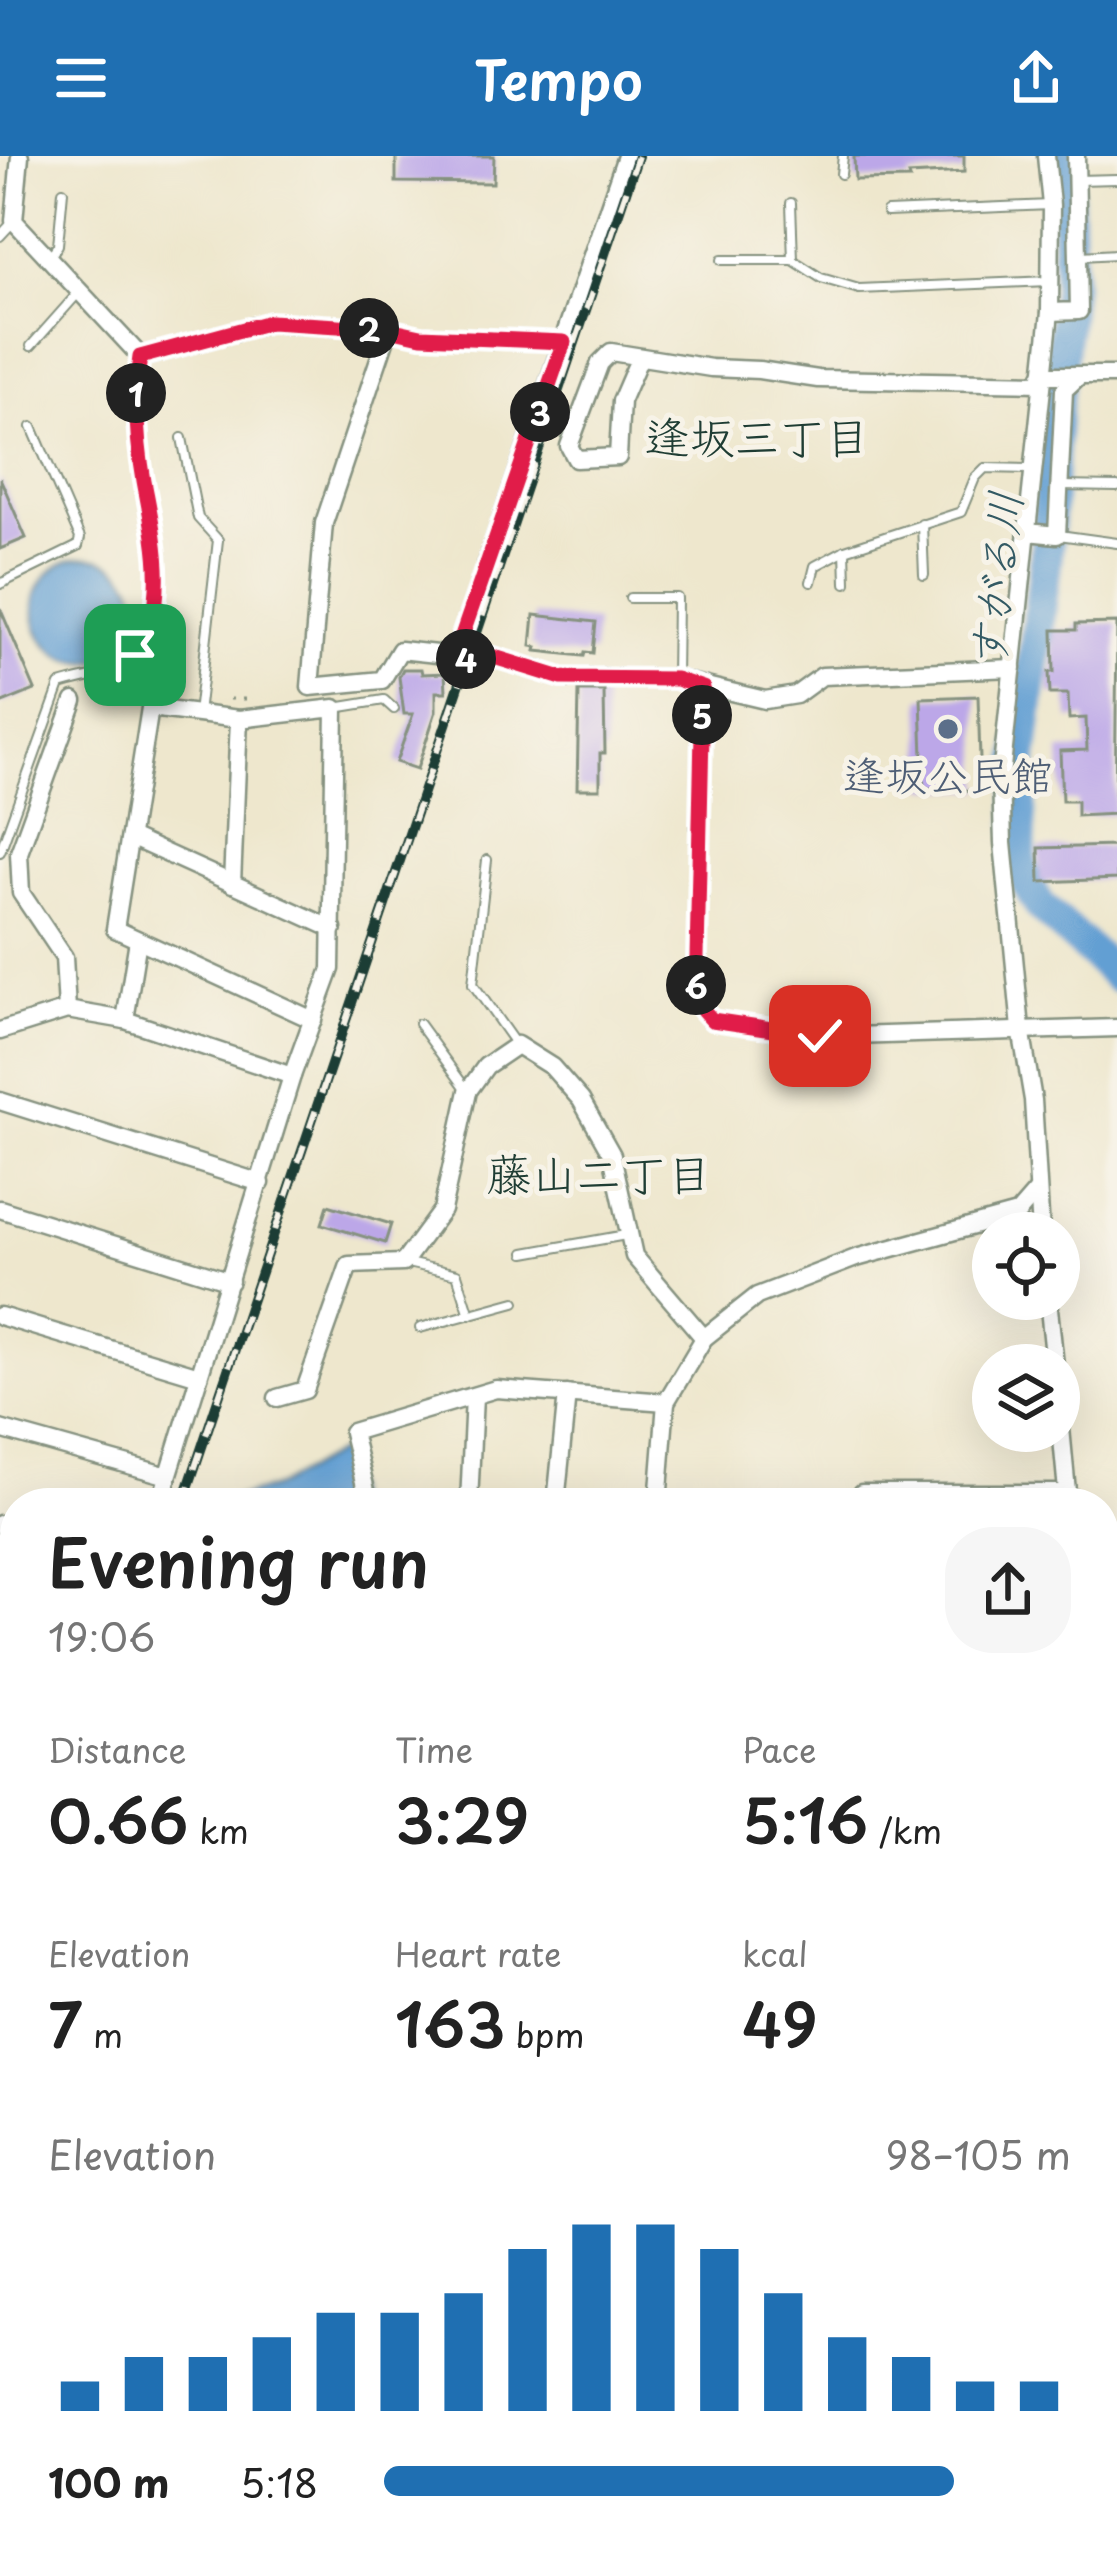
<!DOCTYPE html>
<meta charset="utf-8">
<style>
:root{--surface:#fff;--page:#f6f6f6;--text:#222;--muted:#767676;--accent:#1f6fb2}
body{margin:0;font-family:"Playpen Sans","Klee One",sans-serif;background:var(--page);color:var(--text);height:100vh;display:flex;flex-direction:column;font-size:45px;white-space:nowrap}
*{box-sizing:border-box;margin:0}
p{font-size:39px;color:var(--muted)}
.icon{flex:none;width:66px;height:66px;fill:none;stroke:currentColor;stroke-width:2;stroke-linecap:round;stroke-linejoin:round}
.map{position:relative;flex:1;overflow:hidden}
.details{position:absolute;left:0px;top:1332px;width:1119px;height:1065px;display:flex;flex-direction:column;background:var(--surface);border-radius:48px 48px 0 0;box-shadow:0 12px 48px #0002}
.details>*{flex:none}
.controls{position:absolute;left:972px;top:1056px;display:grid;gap:24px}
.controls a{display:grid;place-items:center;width:108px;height:108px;border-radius:50%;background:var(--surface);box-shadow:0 12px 48px #0002;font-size:60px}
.pin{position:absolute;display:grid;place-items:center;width:102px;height:102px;color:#fff;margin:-51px;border-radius:24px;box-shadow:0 6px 18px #0006}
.km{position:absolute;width:60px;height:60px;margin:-30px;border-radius:50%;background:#222;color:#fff;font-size:33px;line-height:60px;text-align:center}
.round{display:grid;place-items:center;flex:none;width:126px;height:126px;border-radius:48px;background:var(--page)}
.headline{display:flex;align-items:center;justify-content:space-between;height:204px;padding:0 48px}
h1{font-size:66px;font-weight:600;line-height:90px}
.metrics{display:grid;grid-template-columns:repeat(3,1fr);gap:18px;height:204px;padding:12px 48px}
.metrics div{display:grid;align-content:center}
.metrics b{font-size:60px;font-weight:600}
.metrics small{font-size:33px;font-weight:400}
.metrics p{font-size:33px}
.chart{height:336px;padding:24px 48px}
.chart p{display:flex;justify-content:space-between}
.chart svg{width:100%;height:216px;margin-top:12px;stroke:var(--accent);stroke-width:6}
ul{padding:0 48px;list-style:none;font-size:39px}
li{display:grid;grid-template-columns:192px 144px 1fr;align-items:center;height:90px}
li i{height:30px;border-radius:15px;background:var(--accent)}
header{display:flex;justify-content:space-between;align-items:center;height:156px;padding:0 48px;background:var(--accent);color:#fff;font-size:54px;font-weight:600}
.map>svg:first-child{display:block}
</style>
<header><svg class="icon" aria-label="menu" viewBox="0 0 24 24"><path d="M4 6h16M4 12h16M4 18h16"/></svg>Tempo<svg class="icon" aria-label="share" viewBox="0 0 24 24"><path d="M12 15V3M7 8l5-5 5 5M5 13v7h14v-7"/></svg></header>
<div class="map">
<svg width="1117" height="2395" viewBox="0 0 1117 2395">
<rect width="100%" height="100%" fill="#f7f3e8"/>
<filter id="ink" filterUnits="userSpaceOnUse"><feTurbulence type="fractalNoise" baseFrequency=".00833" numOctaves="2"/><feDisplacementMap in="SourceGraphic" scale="24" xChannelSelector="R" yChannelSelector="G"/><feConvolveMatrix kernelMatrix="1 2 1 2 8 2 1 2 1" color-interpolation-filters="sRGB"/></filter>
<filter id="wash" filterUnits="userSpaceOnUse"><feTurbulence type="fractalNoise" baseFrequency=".004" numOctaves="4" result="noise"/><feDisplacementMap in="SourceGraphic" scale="48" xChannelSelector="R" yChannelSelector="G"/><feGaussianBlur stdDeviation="2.7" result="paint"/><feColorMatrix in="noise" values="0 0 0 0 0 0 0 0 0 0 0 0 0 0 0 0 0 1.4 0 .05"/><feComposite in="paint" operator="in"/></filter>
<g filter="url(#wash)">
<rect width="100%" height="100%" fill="#eee7cd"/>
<polygon fill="#ebd1eb" points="3,2369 15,2370 15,2382 255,2382 256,2395 8,2395"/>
<g fill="#629fd3" stroke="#406e84" stroke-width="3">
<circle cx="86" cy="454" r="52"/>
<polygon points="342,1294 354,1347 216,1347 278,1330"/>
</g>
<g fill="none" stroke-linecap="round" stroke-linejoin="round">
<polyline stroke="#629fd3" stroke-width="33" points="1066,0 1069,129 1054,268 1046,403 1020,617 1020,706 1026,726 1041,751 1117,820"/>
</g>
<g id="blocks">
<g fill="#bca7e8">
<polygon points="396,0 494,0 493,27 396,26"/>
<polygon points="854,0 964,0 964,16 909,19 910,23 855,24"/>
<polygon points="0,322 26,382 0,393"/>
<polygon points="0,452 35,534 0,548"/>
<polygon points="534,459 596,466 593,497 585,496 584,500 536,495 537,491 531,490"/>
<polygon points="1117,467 1115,658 1077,660 1077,645 1062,645 1060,595 1087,594 1086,562 1069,563 1068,538 1050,538 1049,516 1054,516 1053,474 1076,474 1076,468"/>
<polygon points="403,513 421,513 422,518 445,517 446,536 436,536 436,555 417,613 396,606 413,558 404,558 399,521"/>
<polygon points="579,535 604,535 605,597 600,597 600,633 577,633"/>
<polygon points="978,540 981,635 924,632 921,542"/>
<polygon points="1116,690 1117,723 1040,726 1039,692"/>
<polygon points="328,1049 391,1068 385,1087 322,1068"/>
<polygon points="0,1548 15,1554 15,1696 0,1697"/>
</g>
</g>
</g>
<g filter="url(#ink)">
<use href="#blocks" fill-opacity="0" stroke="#869280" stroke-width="3"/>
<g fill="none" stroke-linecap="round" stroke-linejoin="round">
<g stroke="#869280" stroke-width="12">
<g id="lane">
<polyline points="841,18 843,0"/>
<polyline points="1077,24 1117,23"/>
<polyline points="791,47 793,104"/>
<polyline points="887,56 1050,49"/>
<polyline points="0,80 13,66"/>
<polyline points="1081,100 1117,98"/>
<polyline points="49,102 58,89 63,35"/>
<polyline points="722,104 793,104 821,122 859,133 1049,125"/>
<polyline points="31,190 79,136"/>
<polyline points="182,282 198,362 218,384 198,558"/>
<polyline points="1061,330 1117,331"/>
<polyline points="922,368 924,419"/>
<polyline points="1059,379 1117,387"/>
<polyline points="845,394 846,427"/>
<polyline points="811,426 815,410 845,394 961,356 975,322 985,312 1030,313"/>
<polyline points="0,428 78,390 80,382 32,271"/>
<polyline points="630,442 677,442 676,523"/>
<polyline points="335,552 384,544 394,553"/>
<path d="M0,696l60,-167c27,-9 54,-8 76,-30 39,-39 15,-130 7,-178 -6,-39 -10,-81 -2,-120"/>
<polyline points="487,704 473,828 514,886"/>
<polyline points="419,868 467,934"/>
<polyline points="525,1097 626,1079"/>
<polyline points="407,1107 457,1118 470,1159"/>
<polyline points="420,1172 515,1146"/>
</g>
</g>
<g stroke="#869280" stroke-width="21">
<g id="street">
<polyline points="20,0 14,65 141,201 270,166 389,173 324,367 310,531 382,524 400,494 455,500 626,0"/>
<polyline points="1050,156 1079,155 1076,0"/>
<polyline points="389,173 421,180 564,186"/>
<polyline points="640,201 621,245 618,301 576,303 569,290 600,207 611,196 711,212 759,214 818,223 1041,227"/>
<polyline points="1042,219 1117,219"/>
<polyline points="1027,376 1057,379 1064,234 1079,220"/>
<polyline points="494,501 562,522 676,523 765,544 796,539 822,520 1013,512"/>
<polyline points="703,532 696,846 712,864 820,881 1117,872"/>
<polyline points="130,681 333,773"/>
<polyline points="232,728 239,563"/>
<polyline points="67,854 64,801 21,737 19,697 74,545"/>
<polyline points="125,864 138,784"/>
<polyline points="0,875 67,854 125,864 292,920"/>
<polyline points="0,945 261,1027"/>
<polyline points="0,1053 230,1125"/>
<polyline points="1041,1077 1033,944 1021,873 1003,687 1001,621 1050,156 1051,49 1046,0"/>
<polyline points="1048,1143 1055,1209"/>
<polyline points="0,1160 199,1220"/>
<polyline points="277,1242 305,1234 349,1109 403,1107 442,1054 468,935 486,910 517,889 552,911 581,944 612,999 634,1100 704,1182"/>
<polyline points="1059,1251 1068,1346"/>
<polyline points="0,1273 168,1320"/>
<polyline points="160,1347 292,920 331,813 335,552 239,563 150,552 115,773 313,864"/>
<polyline points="369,1347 352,1276 496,1233 666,1246"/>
<polyline points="469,1347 474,1240"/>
<polyline points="556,1347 567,1238"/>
<polyline points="658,1347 666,1246 704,1182 757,1140 856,1102 1017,1058 1037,1035"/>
<polyline points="857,1347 862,1337 1068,1337"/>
<polyline points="0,1368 15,1377"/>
<polyline points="0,1430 15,1438"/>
<polyline points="1104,1772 1117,1770"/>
<polyline points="0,1976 15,1935"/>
<polyline points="0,2079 15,2077"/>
<polyline points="1104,2138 1117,2142"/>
<polyline points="1104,2259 1117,2264"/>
<polyline points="274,2382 275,2395"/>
<polyline points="399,2382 400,2391 476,2386"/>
<polyline points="572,2395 573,2382"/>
<polyline points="845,2395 845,2382"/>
</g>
</g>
<g stroke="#869280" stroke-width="28">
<g id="secondary">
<polyline points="0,1503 15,1509"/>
<polyline points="1104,1706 1117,1706"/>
</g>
</g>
<polyline stroke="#869280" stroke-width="3" stroke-dasharray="3 9" stroke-linecap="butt" points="230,543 250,543"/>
<use href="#lane" stroke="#fff" stroke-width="8"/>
<use href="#street" stroke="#fff" stroke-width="16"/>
<use href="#secondary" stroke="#fff" stroke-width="24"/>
<g stroke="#1f3d34" stroke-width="10">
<g id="rail">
<polyline points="183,1347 638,0"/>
<polyline points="0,1893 15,1848"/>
<polyline points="0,1926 15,1882"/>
</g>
</g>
<use href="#rail" stroke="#f7f3e8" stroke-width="6" stroke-dasharray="18" stroke-linecap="butt"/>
</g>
</g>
<g fill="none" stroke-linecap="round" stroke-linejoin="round" filter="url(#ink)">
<g stroke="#fff" stroke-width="24">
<path id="route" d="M135,499c37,-48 19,-120 9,-174 -7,-40 -10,-85 -4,-124l130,-35 119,7 32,7 143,6 -109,314 12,4 27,-3 68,21 114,1 27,9 -7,314 16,18 108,16"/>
</g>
<use href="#route" stroke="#e11d48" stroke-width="15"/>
</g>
<circle fill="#5c6f8a" stroke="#f7f3e8" stroke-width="4.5" cx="948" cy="573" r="12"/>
<g text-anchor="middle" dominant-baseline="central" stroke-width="10" stroke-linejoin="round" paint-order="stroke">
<g font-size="42" fill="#4e5e75" stroke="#f7f3e8">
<text x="948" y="617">逢坂公民館</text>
</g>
<g font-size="45" fill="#1f3d34" stroke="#f7f3e8">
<text x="757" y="279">逢坂三丁目</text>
<text x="599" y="1016">藤山二丁目</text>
</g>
<g font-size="45" font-style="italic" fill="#335a64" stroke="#f7f3e8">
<text transform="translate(994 424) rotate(-84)">すがる川</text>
</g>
</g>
</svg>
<div class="controls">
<a><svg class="icon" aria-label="locate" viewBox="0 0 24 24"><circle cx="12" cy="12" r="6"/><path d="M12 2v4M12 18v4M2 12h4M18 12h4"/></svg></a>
<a><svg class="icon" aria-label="layers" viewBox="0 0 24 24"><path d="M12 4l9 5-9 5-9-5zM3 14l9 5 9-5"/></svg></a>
</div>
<div class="pin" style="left:135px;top:499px;background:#1e9e55"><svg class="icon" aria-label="arrive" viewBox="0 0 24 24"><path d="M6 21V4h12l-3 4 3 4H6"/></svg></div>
<div class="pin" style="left:820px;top:880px;background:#d93025"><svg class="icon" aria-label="check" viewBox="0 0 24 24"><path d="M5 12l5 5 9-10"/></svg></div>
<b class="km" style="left:136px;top:237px">1</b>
<b class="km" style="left:369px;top:172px">2</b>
<b class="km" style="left:540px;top:256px">3</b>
<b class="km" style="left:466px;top:503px">4</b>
<b class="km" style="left:702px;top:559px">5</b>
<b class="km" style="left:696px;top:829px">6</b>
<section class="details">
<div class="headline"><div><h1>Evening run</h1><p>19:06</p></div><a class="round"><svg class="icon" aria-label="share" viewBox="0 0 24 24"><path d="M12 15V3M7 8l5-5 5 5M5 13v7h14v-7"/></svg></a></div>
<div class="metrics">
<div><p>Distance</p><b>0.66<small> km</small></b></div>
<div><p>Time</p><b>3:29</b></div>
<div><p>Pace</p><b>5:16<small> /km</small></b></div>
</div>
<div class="metrics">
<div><p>Elevation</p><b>7<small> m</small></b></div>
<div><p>Heart rate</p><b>163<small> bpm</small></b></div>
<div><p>kcal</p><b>49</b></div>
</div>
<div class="chart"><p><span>Elevation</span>98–105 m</p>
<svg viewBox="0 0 160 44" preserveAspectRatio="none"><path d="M5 44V38M15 44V33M25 44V33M35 44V29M45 44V24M55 44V24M65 44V20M75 44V11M85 44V6M95 44V6M105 44V11M115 44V20M125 44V29M135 44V33M145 44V38M155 44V38"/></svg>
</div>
<ul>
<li><b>100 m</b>5:18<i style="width:83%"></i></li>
</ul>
</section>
</div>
